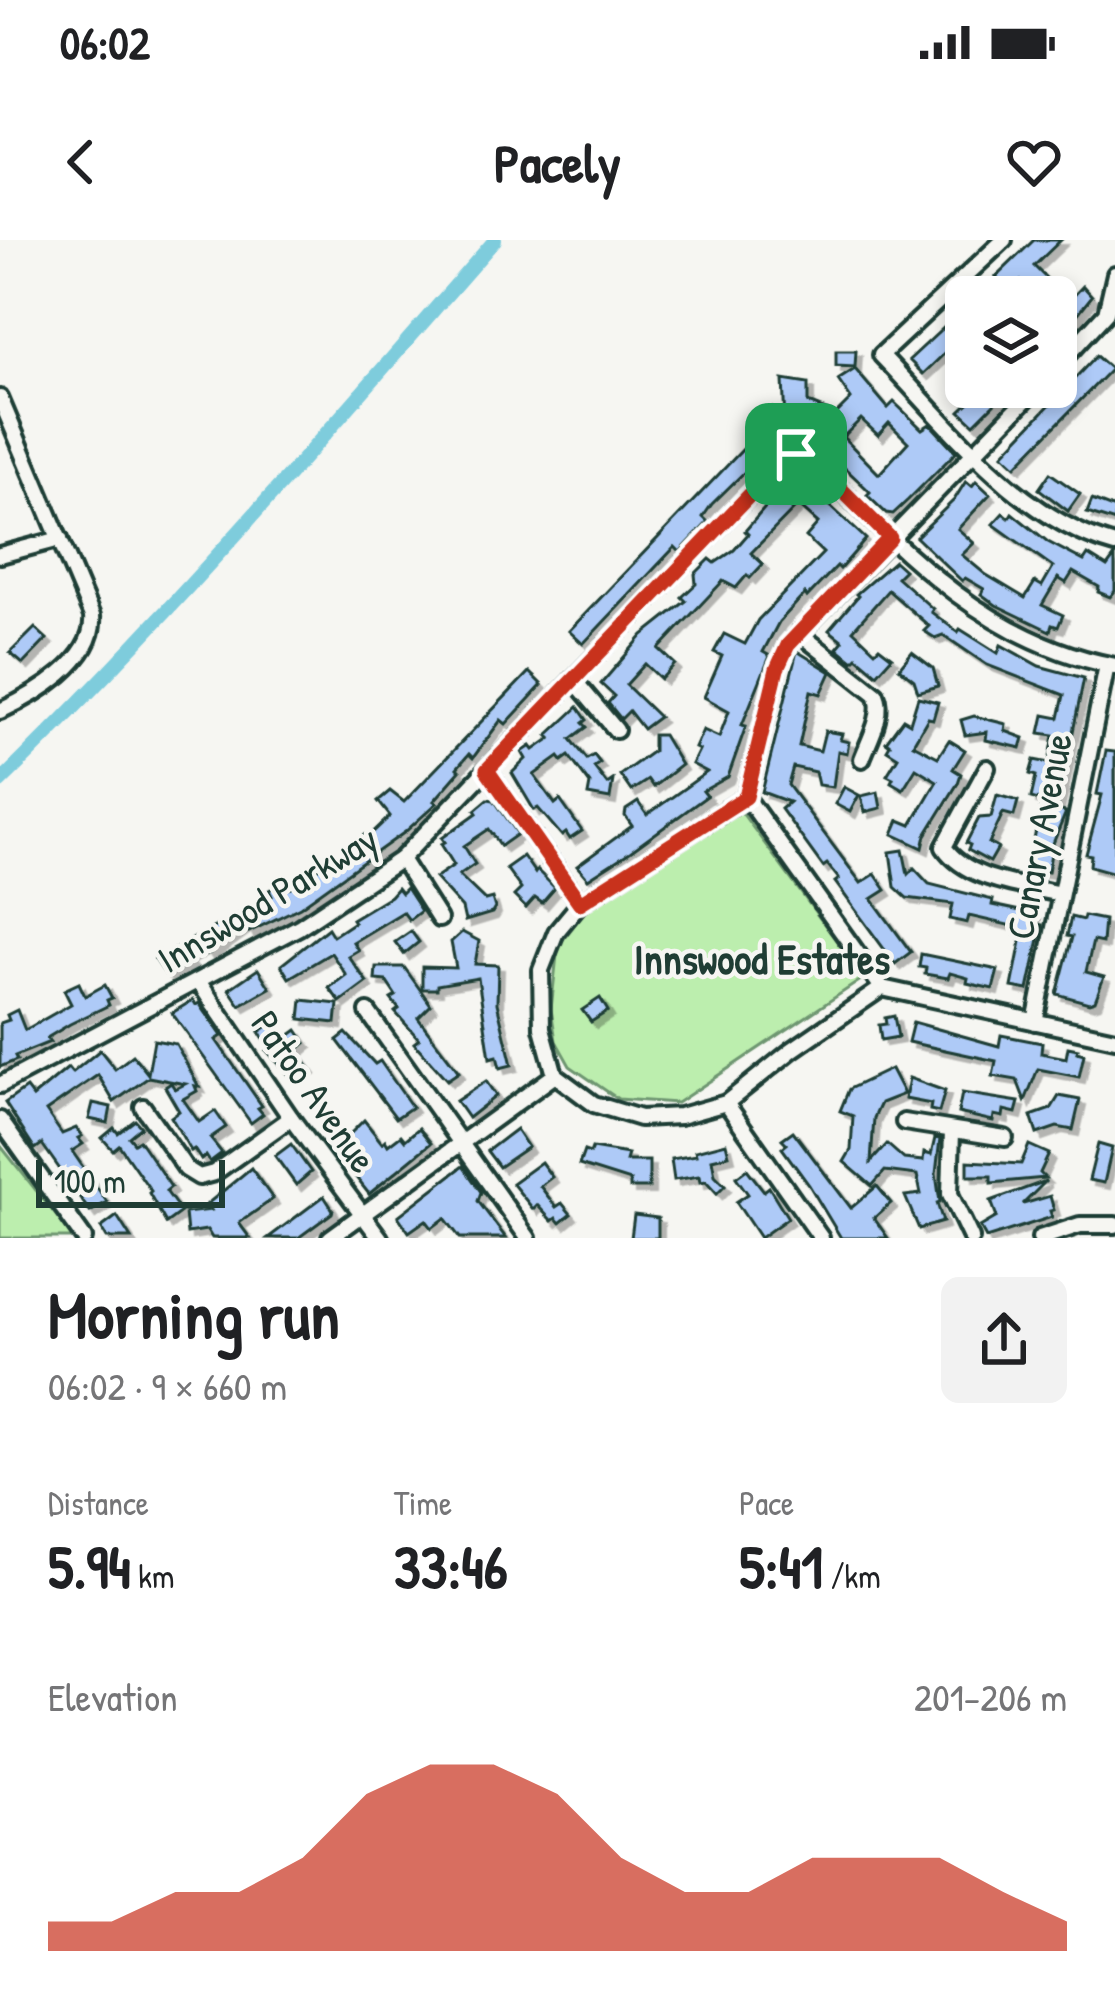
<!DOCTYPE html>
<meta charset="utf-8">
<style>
:root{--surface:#fff;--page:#f2f2f2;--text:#202124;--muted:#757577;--accent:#c8321e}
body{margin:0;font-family:"Patrick Hand",sans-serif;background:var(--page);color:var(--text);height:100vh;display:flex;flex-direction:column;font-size:45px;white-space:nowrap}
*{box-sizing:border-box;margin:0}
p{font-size:39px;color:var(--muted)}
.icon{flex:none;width:66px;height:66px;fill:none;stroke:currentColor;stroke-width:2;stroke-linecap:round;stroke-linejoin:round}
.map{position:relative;height:998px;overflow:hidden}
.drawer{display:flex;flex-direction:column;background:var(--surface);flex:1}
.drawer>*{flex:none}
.tools{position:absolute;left:945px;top:36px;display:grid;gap:24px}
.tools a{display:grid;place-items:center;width:132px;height:132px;border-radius:18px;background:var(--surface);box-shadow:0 6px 18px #0003;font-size:60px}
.scale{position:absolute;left:36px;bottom:30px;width:189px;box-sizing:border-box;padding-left:12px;border:6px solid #1f3d34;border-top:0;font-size:33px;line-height:42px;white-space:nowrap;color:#1f3d34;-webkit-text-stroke:9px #f6f6f2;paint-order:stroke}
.pin{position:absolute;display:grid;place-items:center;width:102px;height:102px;color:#fff;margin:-51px;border-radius:24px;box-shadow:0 6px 18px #0006}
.round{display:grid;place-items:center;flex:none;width:126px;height:126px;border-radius:18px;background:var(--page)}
.summary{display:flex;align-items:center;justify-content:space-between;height:204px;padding:0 48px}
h1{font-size:66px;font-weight:800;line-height:90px}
.metrics{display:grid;grid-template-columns:repeat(3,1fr);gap:18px;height:204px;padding:12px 48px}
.metrics div{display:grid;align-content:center}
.metrics b{font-size:60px;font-weight:800}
.metrics small{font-size:33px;font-weight:400}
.metrics p{font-size:33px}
.chart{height:336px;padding:24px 48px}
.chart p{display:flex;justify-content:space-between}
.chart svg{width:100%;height:216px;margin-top:12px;fill:var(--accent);opacity:.7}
.status{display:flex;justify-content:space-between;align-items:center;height:84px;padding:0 60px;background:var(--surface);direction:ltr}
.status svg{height:33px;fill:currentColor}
header{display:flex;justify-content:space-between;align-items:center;height:156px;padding:0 48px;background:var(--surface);font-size:54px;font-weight:800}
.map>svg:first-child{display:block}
</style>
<div class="status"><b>06:02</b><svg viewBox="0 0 49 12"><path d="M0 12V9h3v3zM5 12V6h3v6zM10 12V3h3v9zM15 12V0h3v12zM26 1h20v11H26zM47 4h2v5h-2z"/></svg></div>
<header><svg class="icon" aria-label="back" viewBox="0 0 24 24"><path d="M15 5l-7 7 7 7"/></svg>Pacely<svg class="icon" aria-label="heart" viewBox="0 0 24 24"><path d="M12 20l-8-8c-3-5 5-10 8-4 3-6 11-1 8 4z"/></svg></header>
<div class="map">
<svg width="1115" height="998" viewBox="0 0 1115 998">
<defs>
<filter id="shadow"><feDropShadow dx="5.5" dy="5.5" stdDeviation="0" flood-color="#0004"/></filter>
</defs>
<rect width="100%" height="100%" fill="#f6f6f2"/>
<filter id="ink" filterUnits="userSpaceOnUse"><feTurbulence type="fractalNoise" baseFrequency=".00833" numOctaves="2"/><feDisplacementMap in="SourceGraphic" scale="24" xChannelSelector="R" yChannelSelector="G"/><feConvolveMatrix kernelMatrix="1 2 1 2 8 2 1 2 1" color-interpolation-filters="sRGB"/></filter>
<g filter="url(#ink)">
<g fill="#bceeae" stroke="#6e9671" stroke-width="3">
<polygon points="737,566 864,738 677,863 618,859 570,826 556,801 551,769 558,706 589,666"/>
<polygon points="0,905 74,998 0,998"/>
</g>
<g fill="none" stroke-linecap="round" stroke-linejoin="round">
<path stroke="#7eccdc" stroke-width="14" d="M0,542c175,-171 334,-358 495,-542"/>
</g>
<g fill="#aecaf7" stroke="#1f3d34" stroke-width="3" fill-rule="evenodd" filter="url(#shadow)">
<polygon points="1034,0 1061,0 1034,26 1047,39 1032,53 1021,41 1004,57 984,57 1000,42 996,37"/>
<polygon points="1083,46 1092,56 1056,101 1056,74"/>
<polygon points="966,67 966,93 923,134 909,120"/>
<polygon points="836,111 856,111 855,127 836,126"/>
<polygon points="1096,116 1111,129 1016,226 1003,214"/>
<path d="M855,129l33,39 6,-6 28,27 8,-5 26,28 -48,48 -15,14 -7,-1 -19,-18 3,-3 -5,-5 -50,-47 14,-15 -15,1 -17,-7 1,7h-19l-17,17 6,6 -56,55 -9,13 5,5 -28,30 -5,-5 -92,97 -14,-13 195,-204 -2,-10 10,-9 13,13 -2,-41 25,4v19l28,11 15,-15 -13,-19zM861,179l17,16 11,-12 19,19 -29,32 -36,-37z"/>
<polygon points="985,147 1011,147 974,184 960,171"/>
<polygon points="1050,233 1080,254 1068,271 1039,249"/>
<polygon points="800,238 866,299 840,329 837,326 807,357 805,354 779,382 763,412 770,416 742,485 746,486 728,537 703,551 707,556 630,612 588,639 577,626 632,586 625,576 626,570 638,562 647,575 707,532 692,524 699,510 695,508 703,490 719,497 729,471 704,457 722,416 714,412 724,394 745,404 758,380 823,313 806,297 818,283 798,265 751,313 763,324 750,338 747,335 736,348 723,341 659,409 675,424 661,439 645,424 626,445 659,477 643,489 629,471 621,479 608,463 614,456 601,444 643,395 686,361 682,357 696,344 695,334 710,319 715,323 734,310 748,294 745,291 787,242 793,247"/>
<polygon points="966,241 972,246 976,241 990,254 958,289 974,303 962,315 985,334 1025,358 1035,342 1042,346 1053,327 993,284 1003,273 1009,278 1012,273 1048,302 1084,321 1088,315 1107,327 1115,316 1115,351 1110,357 1098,352 1099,347 1073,332 1066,343 1058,338 1042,365 1063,375 1058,387 1052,385 1050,391 996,365 981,354 984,349 965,338 962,341 916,297 954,260"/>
<polygon points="1092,260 1115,269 1115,282 1087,273"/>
<polygon points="894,321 904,330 897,337 933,369 931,372 958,392 960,389 998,413 1001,405 1039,426 1084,438 1057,570 1066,572 1052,606 1048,632 1028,629 1042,561 1031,558 1036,536 1030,534 1034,520 1049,523 1054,495 1040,493 1044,475 1059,478 1064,455 987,425 943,395 935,398 924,391 929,386 888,350 853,390 875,411 879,407 892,417 877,434 857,417 853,421 837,408 843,401 829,390 858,356 856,354"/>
<polygon points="35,388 47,399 23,424 10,413"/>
<polygon points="797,411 831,432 821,454 811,451 799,506 820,511 825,491 842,494 840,500 849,502 847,513 838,511 833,547 818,545 815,532 793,527 788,545 861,643 875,634 886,650 872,659 911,712 895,724 835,642 839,639 827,624 823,627 781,569 789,562 762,552"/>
<polygon points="912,412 933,428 938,446 918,452 914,440 899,428"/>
<polygon points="529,432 542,445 506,484 501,480 473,518 469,514 457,528 460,531 434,561 437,563 405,592 300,667 249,692 246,686 208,714 204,708 188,718 191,722 166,735 155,719 272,656 269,650 286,640 290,648 322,626 324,629 365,595 367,598 390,576 378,561 390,551 404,562"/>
<polygon points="918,457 938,462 933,479 928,478 913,504 938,517 949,500 965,510 953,529 961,534 958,543 926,595 923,608 893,594 899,580 911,585 937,541 916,528 903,549 891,542 893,538 887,535 898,517 887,510 890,505 886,502 903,479 910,483"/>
<polygon points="578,467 587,480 583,483 587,487 571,499 587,519 594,515 600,523 594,527 607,544 613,540 610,559 588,555 590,544 569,516 562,521 559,517 534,535 555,564 560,560 582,591 570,599 566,593 562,596 538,568 534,570 512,533 526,519 522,512 531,506 534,510 551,498 548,495"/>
<polygon points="974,476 1006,484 1005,491 1024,498 1021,508 986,500 987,492 965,495 961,480"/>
<polygon points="653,495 663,495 681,525 653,547 648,540 631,551 620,535 653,511"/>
<polygon points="1106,511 1115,512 1115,633 1090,626 1091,615 1086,614 1102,555 1097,554"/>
<polygon points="844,547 859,555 850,572 835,564"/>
<polygon points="878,552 881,568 865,572 861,556"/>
<polygon points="997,555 1018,561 1014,576 1003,573 989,603 998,608 990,622 968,610 970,605 966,603 979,578 991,577"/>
<polygon points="488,559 494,560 518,594 501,606 489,589 464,606 475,624 459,635 485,660 492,658 495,668 492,673 465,681 462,668 435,638 454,625 441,604 445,602 442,598 477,573 475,570"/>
<polygon points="903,610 908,634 914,628 929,644 993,660 992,665 1035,674 1033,683 1042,685 1028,750 1012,747 1022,696 1015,694 1017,687 969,676 967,683 950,679 953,664 907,658 895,647 890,612"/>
<polygon points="523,616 535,633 537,630 555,648 542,663 535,658 526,668 514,656 521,649 506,628"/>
<polygon points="397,648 401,653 406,648 421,671 409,680 403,672 353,702 358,710 348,716 367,742 340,762 329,748 346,735 331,713 289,738 281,725 328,688 333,696 354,682 352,679 390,656"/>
<polygon points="1084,676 1104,680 1102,703 1093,701 1086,732 1104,737 1095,761 1089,763 1057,754 1072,697 1067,696 1071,677 1083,680"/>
<polygon points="411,691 419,702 404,714 395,702"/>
<polygon points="462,692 479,701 475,724 498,725 497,763 512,825 500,828 497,816 490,818 478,738 437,745 437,749 422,749 422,727 456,728 451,702"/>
<polygon points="921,714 998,730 993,749 967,743 968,738 950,733 948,738 925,734 926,728 919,727"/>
<polygon points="376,727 404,727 431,765 418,778 459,832 447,840 414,803 419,799 395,772 399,769 391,759 396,756 386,741 375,740"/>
<polygon points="258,729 270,748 240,765 229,749"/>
<polygon points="79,743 85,756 105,745 112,758 107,760 109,765 70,784 47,798 50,802 15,816 17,820 0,827 0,783 9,780 7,775 17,770 25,790 71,764 64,750"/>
<polygon points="600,758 608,771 591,782 582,770"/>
<polygon points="193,760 196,765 199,763 222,796 216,800 262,866 258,868 263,874 251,883 172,773"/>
<polygon points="302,760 338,764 336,783 300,779"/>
<polygon points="894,776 898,797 881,800 879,785 886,784 885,778"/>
<polygon points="275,781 286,798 297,790 306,803 296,811 310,829 299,837 295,832 290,836 267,811 270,809 259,792"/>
<polygon points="913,782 999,806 1001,795 1042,803 1041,813 1066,818 1068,807 1078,809 1077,812 1084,814 1079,837 1038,829 1025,861 1017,840 993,836 996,821 908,802"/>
<polygon points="346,793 375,824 380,821 412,867 396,878 337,800"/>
<polygon points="154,800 176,804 199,847 195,846 197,851 183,859 199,882 215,871 226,887 210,898 222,913 210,922 206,916 201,920 194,909 191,911 171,877 179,871 165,847 171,843 175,849 185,844 149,837 114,862 98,835 46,871 62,894 76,888 82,896 78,898 83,904 72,911 107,962 90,972 42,904 35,909 5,863 26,848 33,857 68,828 72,833 100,810 115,829 133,815 148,834"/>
<polygon points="891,829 904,854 881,863 874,878 871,922 887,904 904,919 923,921 924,913 931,915 935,898 940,899 936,934 940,962 937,963 943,982 919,989 905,956 921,954 917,935 885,931 872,946 844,922 851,910 853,876 840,871 849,849"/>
<polygon points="909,838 945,851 939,872 930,870 931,864 905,859"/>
<polygon points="486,841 496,856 468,878 456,861"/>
<polygon points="962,853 1019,862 1016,873 1004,870 1003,877 994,875 993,881 958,873"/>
<polygon points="1059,856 1080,860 1073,890 1057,887 1037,894 1031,876 1051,869"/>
<polygon points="93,863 111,867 108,883 89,879"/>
<polygon points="135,880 141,887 129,897 134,903 139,900 154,922 171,947 166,951 181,972 166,983 149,953 151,951 119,905 113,910 102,898 114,888 118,893"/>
<polygon points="364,880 382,903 385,900 388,905 401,895 405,900 419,888 431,903 369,954 354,935 361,925 344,900"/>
<polygon points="516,889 528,907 499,927 487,911"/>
<polygon points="793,891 851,968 877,946 891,963 874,978 888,998 841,998 809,945 782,908 787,904 782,899"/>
<polygon points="726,903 729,915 712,919 715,935 725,945 717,953 706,941 700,942 699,936 674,940 671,919 696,915 695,911"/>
<polygon points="291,904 311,932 296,945 275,916"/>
<polygon points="1098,904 1112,908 1104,943 1089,940"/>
<polygon points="1029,905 1049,914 1040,933 1045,938 991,943 991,936 968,936 968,921 1021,924"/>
<polygon points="592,908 628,914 626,921 649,921 649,948 630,948 630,941 579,925 584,911 590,913"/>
<polygon points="541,922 552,937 540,946 556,967 562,963 571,974 560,983 556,978 552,981 537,965 533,969 512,943"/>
<polygon points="463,926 481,952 478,961 506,998 460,998 445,978 432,988 426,980 409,992 398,976"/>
<polygon points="251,928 273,959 239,983 250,998 212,998 207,990 187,993 185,973 211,970 207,964"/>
<polygon points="747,929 764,951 769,947 788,978 760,998 736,962 748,954 736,937"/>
<polygon points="1046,941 1023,964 1050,956 1054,970 1050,971 1052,977 986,998 980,987 997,977 991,961"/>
<polygon points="324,956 333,970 332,973 298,998 268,998"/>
<polygon points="634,975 658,978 658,998 631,998"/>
<polygon points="117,976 131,998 107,998 101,988"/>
</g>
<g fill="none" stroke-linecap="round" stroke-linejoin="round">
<g stroke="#1f3d34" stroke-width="22">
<g id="minor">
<path d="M1004,0l-123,115c68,70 136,163 234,190"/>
<polyline points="1056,127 1106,73 1115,34"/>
<path d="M0,158l92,218c4,44 -57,79 -92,95"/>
<polyline points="0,315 60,299"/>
<path d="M799,393l77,61c9,20 -7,46 -14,65"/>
<polyline points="573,439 616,490"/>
<path d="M987,528l-43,79c23,34 79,38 115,47"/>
<polyline points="487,530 580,663"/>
<polyline points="746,557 580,663 556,692 541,730 542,788 555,835 594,864 640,878 680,876 726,863 792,810 882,748"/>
<polyline points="746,557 777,429 788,405 1038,147"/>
<polyline points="746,557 882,748 1115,799"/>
<polyline points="401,619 439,679"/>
<polyline points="198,741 291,878 380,998"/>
<polyline points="368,772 528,998"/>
<polyline points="1035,782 1107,425"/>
<path d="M0,845l299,-158 102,-68 384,-401 23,-2c89,90 176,186 307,210"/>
<polyline points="726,863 821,998"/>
<polyline points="143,867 186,929 199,937 214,933 291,878"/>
<polyline points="0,880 84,998"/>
<polyline points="904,882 1005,898"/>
<polyline points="952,891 950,954 971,998"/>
<polyline points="330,998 555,835"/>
<polyline points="1040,998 1080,985 1115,985"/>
</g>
</g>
<use href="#minor" stroke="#f6f6f2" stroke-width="14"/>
</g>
</g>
<g fill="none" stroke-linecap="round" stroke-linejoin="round" filter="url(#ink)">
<g stroke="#fff" stroke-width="24">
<polygon id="route" points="796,214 808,216 890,298 788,405 777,429 746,557 580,663 487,530 785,218"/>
</g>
<use href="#route" stroke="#c8321e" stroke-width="15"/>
</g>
<g text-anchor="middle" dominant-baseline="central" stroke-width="9" stroke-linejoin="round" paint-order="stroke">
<g font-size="39" fill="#1f3d34" stroke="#f6f6f2">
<text transform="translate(1038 596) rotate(-79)">Canary Avenue</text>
<text transform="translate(267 658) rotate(-31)">Innswood Parkway</text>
<text transform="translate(315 851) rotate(55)">Patoo Avenue</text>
</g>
<g font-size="42" font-weight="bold" fill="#1f3d34" stroke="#f6f6f2">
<text x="762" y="718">Innswood Estates</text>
</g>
</g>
</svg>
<div class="tools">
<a><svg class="icon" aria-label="layers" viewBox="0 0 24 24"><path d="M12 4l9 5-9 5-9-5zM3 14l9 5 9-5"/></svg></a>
</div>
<div class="scale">100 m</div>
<div class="pin" style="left:796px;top:214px;background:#1e9e55"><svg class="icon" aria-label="arrive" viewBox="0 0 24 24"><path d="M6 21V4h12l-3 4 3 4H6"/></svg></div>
</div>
<section class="drawer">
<div class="summary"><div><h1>Morning run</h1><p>06:02 · 9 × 660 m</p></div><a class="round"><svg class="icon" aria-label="share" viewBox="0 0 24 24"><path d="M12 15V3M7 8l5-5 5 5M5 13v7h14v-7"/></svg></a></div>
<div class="metrics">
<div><p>Distance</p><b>5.94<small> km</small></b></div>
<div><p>Time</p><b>33:46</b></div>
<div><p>Pace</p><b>5:41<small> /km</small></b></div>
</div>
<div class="chart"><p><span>Elevation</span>201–206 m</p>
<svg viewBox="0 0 160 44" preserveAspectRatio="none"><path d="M0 44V38L10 38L20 32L30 32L40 25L50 12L60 6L70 6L80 12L90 25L100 32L110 32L120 25L130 25L140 25L150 32L160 38V44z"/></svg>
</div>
</section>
